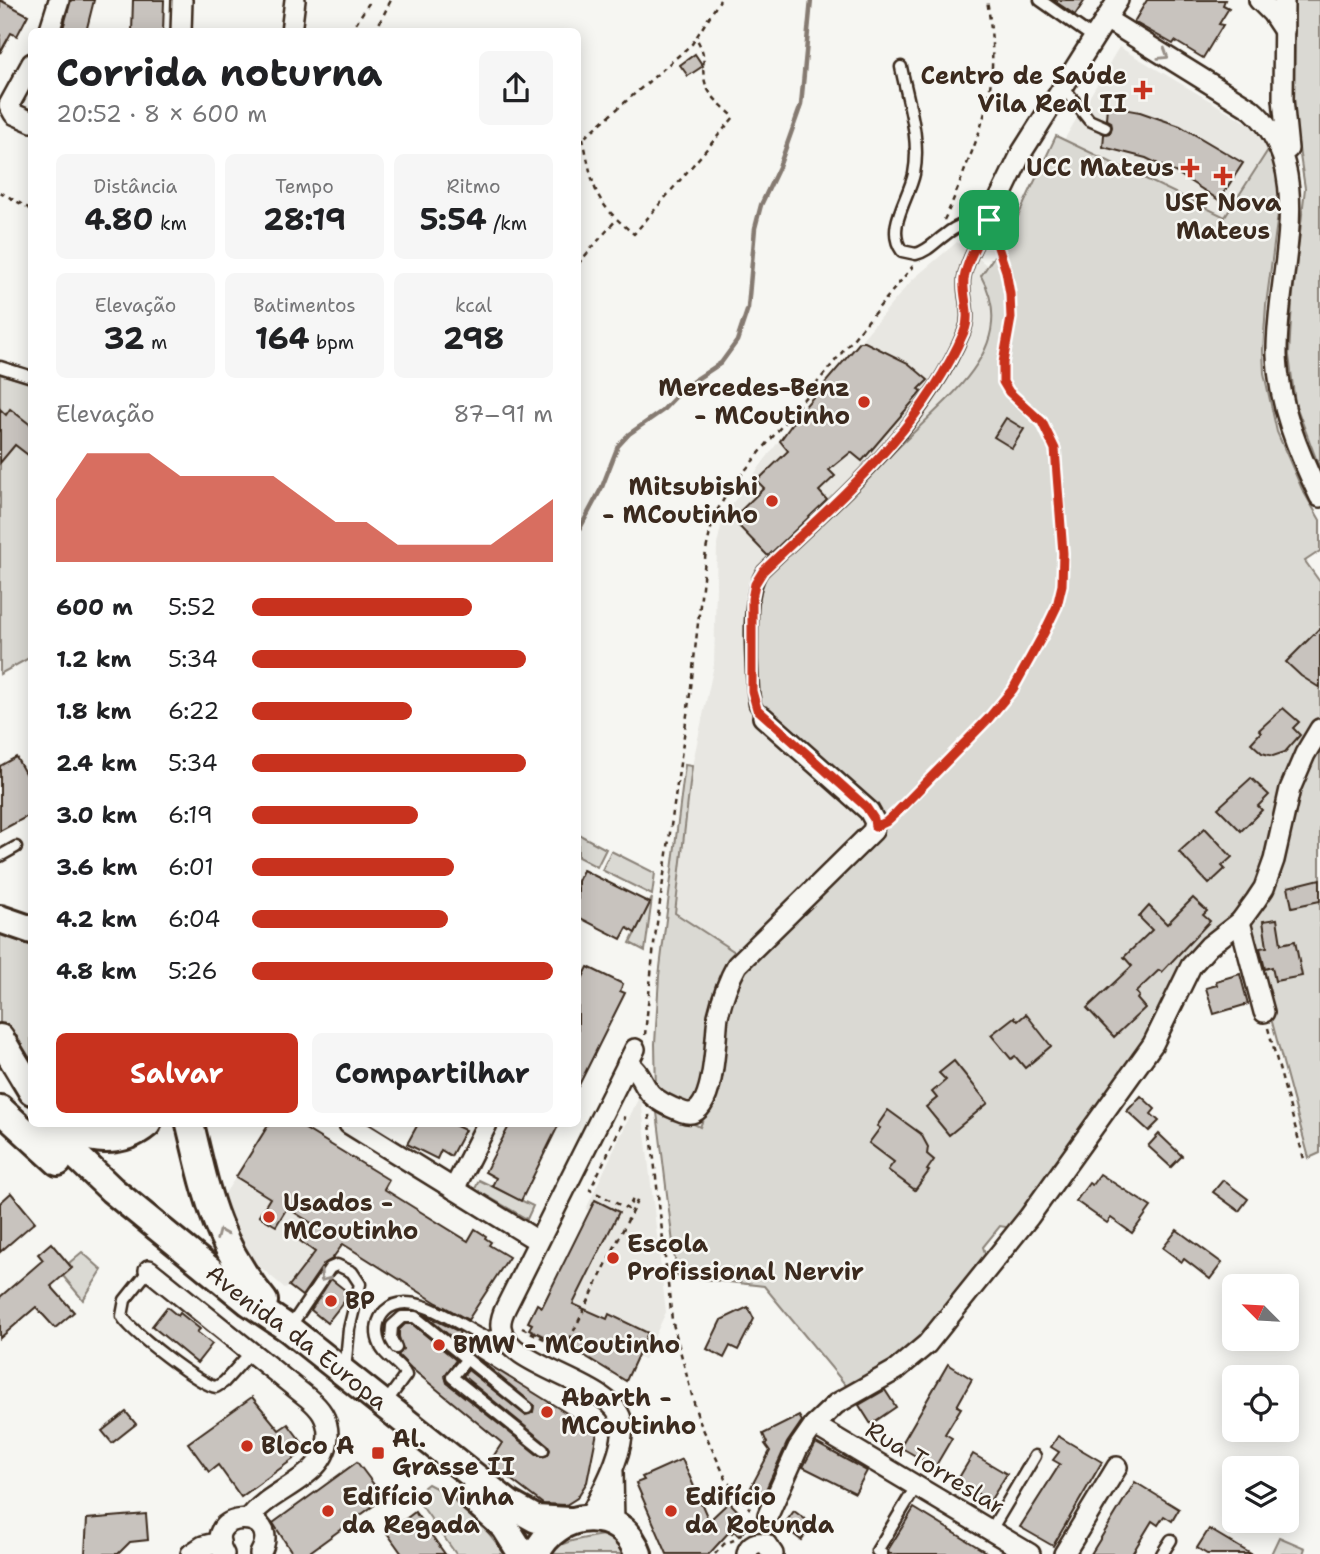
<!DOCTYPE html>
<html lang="pt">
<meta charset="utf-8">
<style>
:root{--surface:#fff;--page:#f6f6f6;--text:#202124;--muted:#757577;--accent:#c8321e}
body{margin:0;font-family:"Shantell Sans",sans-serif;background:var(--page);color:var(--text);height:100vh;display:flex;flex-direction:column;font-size:26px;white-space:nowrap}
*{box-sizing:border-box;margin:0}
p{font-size:23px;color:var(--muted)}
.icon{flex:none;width:38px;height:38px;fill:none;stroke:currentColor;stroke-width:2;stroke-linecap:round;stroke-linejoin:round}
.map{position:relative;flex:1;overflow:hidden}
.drawer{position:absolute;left:28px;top:28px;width:553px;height:1099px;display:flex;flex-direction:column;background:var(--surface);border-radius:10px;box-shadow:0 4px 18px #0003}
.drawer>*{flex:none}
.needle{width:46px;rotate:294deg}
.controls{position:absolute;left:1222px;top:1274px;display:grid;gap:14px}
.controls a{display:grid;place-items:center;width:77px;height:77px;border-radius:10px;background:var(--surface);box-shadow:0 4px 18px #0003;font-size:35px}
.pin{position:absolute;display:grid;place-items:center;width:60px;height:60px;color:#fff;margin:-30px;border-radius:14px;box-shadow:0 4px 10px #0006}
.round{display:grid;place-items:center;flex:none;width:74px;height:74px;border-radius:10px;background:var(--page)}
.summary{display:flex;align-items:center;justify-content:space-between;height:119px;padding:0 28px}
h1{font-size:38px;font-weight:700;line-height:52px}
.stats{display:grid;grid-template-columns:repeat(3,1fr);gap:10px;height:119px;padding:7px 28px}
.stats div{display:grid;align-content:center;border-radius:10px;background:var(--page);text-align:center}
.stats b{font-size:30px;font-weight:700}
.stats small{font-size:19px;font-weight:400}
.stats p{font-size:19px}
.chart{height:196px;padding:14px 28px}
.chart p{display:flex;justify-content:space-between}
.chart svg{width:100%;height:126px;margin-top:7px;fill:var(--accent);opacity:.7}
.action{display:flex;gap:14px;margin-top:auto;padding:14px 28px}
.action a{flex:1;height:80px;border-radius:10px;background:var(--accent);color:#fff;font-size:28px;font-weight:700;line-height:80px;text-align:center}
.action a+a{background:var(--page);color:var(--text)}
ul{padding:0 28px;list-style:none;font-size:23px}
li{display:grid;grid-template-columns:112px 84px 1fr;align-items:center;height:52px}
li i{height:18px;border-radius:9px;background:var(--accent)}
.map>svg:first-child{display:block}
</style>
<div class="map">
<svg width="1320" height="1554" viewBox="0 0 1320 1554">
<rect width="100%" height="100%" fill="#f6f6f2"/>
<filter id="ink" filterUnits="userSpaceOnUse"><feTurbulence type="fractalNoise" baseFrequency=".0143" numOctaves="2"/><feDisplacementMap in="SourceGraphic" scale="14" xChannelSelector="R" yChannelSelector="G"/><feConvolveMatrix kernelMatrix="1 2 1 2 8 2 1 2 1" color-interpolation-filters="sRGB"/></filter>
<g filter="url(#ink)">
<g fill="#e8e7e2">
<polygon points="1119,47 1266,134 1270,147 1225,217 1064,140"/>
<polygon points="957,242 988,266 981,276 991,299 993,325 988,342 979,362 947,400 765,577 868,816 870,829 738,954 675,913 692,766 714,665 717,545 721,526 732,504 802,410 912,280"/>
<polygon points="638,1099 641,1099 666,1312 644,1360 637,1357 626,1381 580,1353 578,1358 528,1333 589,1211 586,1209"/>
<polygon points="236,1177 313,1224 300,1241 315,1252 286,1289 258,1265 248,1253 233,1226 223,1196"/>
</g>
<g fill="#dad9d3" stroke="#8a8278" stroke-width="2">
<polygon points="1295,0 1320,0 1320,469 1295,403 1289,355 1292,303 1305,188 1294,116"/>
<path d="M1056,136l169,81 45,-70 9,34 1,18 -14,106 -3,45 1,23 13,59 25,57 18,31v31l-15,10 15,21v136l-25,39 -26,100 -17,34 -18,23 -36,33 -76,128 -111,153 -11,-2 -17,21 4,12 -41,52 -41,44 -57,33 -84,-102 -87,-10 -21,-172 44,23 15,-37 11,-82 25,-52 140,-133 -125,-110 -8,-16 1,-105 6,-15 182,-177c36,-36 61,-75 34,-124l31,-47z"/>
<polygon points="0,374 32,383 31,657 0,674"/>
<polygon points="1320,741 1320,1153 1309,1158 1263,989 1249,928 1293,804"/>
<polygon points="685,765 692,766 675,913 738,954 704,1077 691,1106 656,1092 655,1044 659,976"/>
<polygon points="578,834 606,849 597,867 578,857"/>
<polygon points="611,851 655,873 652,895 602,870"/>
<polygon points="652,898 645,951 630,943"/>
<polygon points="0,931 31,940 31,1078 0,1022"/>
<polygon points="479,1180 533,1206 527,1219 475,1189"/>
<polygon points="82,1252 102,1270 83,1300 63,1276 72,1268 69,1263"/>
<path d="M428,1484c30,14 58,42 76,70h-48l-42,-59z"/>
<path d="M603,1535l11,6 9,13h-76c11,-13 40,-16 56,-19z"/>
<polygon points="1279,1537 1305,1548 1303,1554 1271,1554"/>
</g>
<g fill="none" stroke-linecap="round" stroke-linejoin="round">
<polyline stroke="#857a71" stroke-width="4.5" points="578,532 602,487 618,446 629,434 662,411 686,386 721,363 737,341 748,308 755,228 761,205 779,167 801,105 811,0"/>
</g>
<g fill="#c8c3be" stroke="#3b2a1e" stroke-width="2">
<polygon points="0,0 28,15 17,36 11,33 0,53"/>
<polygon points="71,0 94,0 86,32 62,32"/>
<polygon points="133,0 164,0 163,32 132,32"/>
<polygon points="1053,0 1085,0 1075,15"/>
<polygon points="1147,0 1225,0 1223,5 1229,8 1219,24 1223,25 1203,58 1175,41 1173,44 1134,22"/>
<polygon points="695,54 703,66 688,76 680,65"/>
<polygon points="1107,106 1140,112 1180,126 1243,163 1219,200 1177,173 1146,158 1103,147 1104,134 1110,133 1112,127 1111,122 1106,119"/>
<polygon points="860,342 865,342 908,363 928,380 919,389 922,391 862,461 851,452 829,470 835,476 819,491 827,500 768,556 732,519 764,488 757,481 788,451 780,441 802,410"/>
<polygon points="0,409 6,415 10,409 32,426 32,458 15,445 0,463"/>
<polygon points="1006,418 1024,429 1012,448 994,437"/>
<polygon points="1320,628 1320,688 1301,676 1286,662"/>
<polygon points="1283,708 1299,722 1293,728 1300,735 1285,752 1273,756 1262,753 1251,743 1261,732 1259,730"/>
<polygon points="16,757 32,786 32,814 0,831 0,766"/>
<polygon points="1251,778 1269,795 1258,806 1262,810 1241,831 1218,808"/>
<polygon points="1205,828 1232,857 1222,866 1225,869 1209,884 1179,852"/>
<polygon points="583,870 650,903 635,933 627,928 621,939 578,917 578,881"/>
<polygon points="1320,879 1320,901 1292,907 1288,887"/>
<polygon points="1193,898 1207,911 1203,915 1210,921 1162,972 1159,970 1136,992 1139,996 1137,999 1145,1008 1114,1037 1087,1008 1132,966 1124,957 1152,930 1139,917 1149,906 1167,924"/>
<polygon points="1277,919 1281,944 1295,941 1302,976 1275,981 1272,967 1265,969 1260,948 1267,947 1263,921"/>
<polygon points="588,967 623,984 620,991 625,993 578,1087 578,987"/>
<polygon points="1240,974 1248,1004 1214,1014 1206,988 1217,985 1216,981"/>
<polygon points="1026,1014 1051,1046 1025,1068 1015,1056 1011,1059 991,1035 1014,1017 1018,1021"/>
<polygon points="954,1061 988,1103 949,1135 926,1107 937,1098 932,1092 946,1080 939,1073"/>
<polygon points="1141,1096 1155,1109 1151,1114 1159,1121 1149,1131 1127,1111"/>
<polygon points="888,1110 921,1134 928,1147 927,1154 934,1160 927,1170 929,1171 915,1190 888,1170 894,1162 869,1143 880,1128 877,1126"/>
<polygon points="269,1124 297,1124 389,1180 384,1189 421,1212 468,1241 475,1229 486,1236 485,1238 491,1242 489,1245 509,1257 468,1320 437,1303 343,1244 332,1259 324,1264 302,1296 289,1286 315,1252 300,1241 313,1224 287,1208 276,1226 259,1216 270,1198 236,1177"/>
<polygon points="418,1124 452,1124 465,1130 451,1156 441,1150 437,1159 407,1144"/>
<polygon points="510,1124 559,1124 521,1201 492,1186 496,1178 485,1172"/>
<polygon points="1159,1134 1182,1156 1171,1167 1148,1146"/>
<polygon points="1100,1174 1151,1207 1132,1233 1111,1218 1107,1223 1076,1201 1089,1183 1092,1185"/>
<polygon points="1223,1180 1248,1199 1239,1211 1213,1192"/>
<polygon points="11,1193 35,1222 0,1252 0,1203"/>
<polygon points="595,1200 619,1212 573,1304 607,1319 609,1314 648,1333 626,1381 557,1339 555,1342 529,1329 532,1324 528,1322 537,1304 542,1307"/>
<polygon points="1177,1230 1222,1263 1210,1279 1184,1259 1182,1262 1163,1248"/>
<polygon points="51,1243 72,1268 51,1286 74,1312 55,1328 36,1307 0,1338 0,1297 43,1260 38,1254"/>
<polygon points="331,1279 350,1294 327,1323 311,1310"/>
<polygon points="167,1307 178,1316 180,1313 200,1329 197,1332 212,1344 197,1363 152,1326"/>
<polygon points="748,1307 754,1319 738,1350 730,1346 724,1358 707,1349 721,1320"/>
<polygon points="423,1314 460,1332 455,1340"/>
<polygon points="405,1324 412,1324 456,1360 445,1375 447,1383 539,1456 548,1455 550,1450 548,1445 463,1376 468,1370 525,1415 533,1412 534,1405 475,1356 597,1432 587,1482 577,1498 566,1505 543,1504 489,1463 502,1443 411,1368 398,1355 403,1349 399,1337 399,1330"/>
<polygon points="948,1364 972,1379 957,1406 961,1408 945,1434 952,1438 935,1467 900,1447"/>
<polygon points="885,1390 896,1407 871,1424 859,1405"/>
<polygon points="252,1397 279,1430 288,1424 307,1449 241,1497 218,1465 209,1472 188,1443"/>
<polygon points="126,1412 136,1424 112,1443 102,1431"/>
<polygon points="799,1416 802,1421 787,1443 764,1494 751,1487 770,1451 765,1444 767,1443 763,1434"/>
<polygon points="1058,1436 1102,1462 1053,1546 1020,1527 1060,1464 1053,1460 1059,1452 1051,1447"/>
<polygon points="816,1443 867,1471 855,1493 803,1467"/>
<polygon points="973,1454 1007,1474 990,1501 957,1481"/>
<polygon points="682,1459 709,1521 729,1502 751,1524 739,1536 734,1531 732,1533 730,1531 709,1554 667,1554 636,1483 644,1480 642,1477"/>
<polygon points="357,1462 384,1498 307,1554 293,1554 273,1523"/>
<polygon points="1135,1482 1179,1509 1172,1521 1164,1516 1158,1525 1152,1521 1132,1554 1091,1554"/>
<polygon points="914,1508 989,1554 889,1554 888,1550"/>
<polygon points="794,1511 813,1525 801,1540 783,1526"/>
<polygon points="415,1512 445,1554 402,1554 387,1533"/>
<polygon points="146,1514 148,1540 130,1542 118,1554 85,1554 87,1519"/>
<polygon points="1209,1529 1251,1554 1207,1554 1197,1548"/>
</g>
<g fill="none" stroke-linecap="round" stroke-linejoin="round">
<g stroke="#3b2a1e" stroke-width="15">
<g id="lane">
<polyline points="1040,0 1094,38"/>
<polyline points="1063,87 1089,120 1105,127"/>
<polyline points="0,367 32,377"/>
<path d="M763,717l-8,-12 -2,-14c-1,-30 -8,-97 10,-120 75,-72 160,-141 201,-239 8,-19 -2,-34 0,-53 3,-20 16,-40 25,-59 -17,1 -31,4 -44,15 -10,7 -17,16 -29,19l-14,-3c-17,-23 7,-53 12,-77 7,-35 -6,-72 -13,-107"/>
<polyline points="0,856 16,847"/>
<path d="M149,1270l-24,30 -3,16c7,14 79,70 94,71l8,-5 27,-30"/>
<polyline points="290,1327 330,1268 337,1265 352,1272 360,1284 349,1329 345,1370"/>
<polyline points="396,1348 391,1339 392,1326 402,1317 415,1317 527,1408"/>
<polyline points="467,1359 452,1377 543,1450"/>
<path d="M384,1405l22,-30c-6,-13 -23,-18 -27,-33 -4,-11 -2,-23 6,-31 24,-24 71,12 95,24l8,2 15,-3"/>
<polyline points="991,1530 1035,1456"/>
<polyline points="882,1554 877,1551 917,1485"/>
<polyline points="1162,1554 1171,1540"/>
</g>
</g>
<g stroke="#3b2a1e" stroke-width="24">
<g id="street">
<polyline points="1259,0 1272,13 1284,31"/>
<polyline points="1284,0 1283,99 1288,149"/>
<path d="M1106,19l145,90c69,59 24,166 26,247 2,50 21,96 43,141"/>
<polyline points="49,32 59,0"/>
<polyline points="181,32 182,0"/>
<polyline points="291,32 295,0"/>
<polyline points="32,63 9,105 14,114 32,122"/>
<polyline points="989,220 1022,152 1118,0"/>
<polyline points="1240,922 1264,1012"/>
<path d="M627,1064c13,6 14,18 23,29 8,9 22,15 33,19 33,12 32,-77 35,-96 4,-17 10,-35 19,-51l136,-134 2,-9 -6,-11 -106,-94"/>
<polyline points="349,1124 538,1241"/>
<polyline points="454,1189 487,1124"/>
<path d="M149,1270l159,128c12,10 20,20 20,37 0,44 -59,53 -79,84"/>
<polyline points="814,1425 1030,1554"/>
<polyline points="613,1472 614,1525"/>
<polyline points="768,1515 798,1448 814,1425 836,1404 896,1370 927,1344 1029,1217 1153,1044 1191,966 1209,946 1240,922 1256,900 1264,888 1274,860 1290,789 1305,754 1320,729"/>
<path d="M589,1518c12,-25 37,-67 33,-95 -5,-41 -117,-55 -121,-96 -1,-7 2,-14 5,-20l129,-258"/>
<polyline points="191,1554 203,1546 220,1542"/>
<path d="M224,1554c-26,-44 62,-48 36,0"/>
<path d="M747,1554c2,-10 10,-13 19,-10l7,10"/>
<polyline points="1064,1554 1117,1467"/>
</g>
</g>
<g stroke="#3b2a1e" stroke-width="32">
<g id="secondary">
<polyline points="0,919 32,930"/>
<polyline points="0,1038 32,1091"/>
<polyline points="0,1109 58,1162"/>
<path id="s1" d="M43,1124l69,66 137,112 40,27 220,175 27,15 33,2"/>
<path d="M62,1124c25,19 60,21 85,0"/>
<path d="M190,1124c17,71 26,119 74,177"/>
<polyline points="470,1496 505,1527 522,1554"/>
<path d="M536,1554c20,-45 86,-50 102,0"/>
</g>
</g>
<g stroke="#3b2a1e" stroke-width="2.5" stroke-dasharray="5 5" stroke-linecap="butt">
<polyline points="350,32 371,0"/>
<polyline points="375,32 391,0"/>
<path d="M583,138c11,51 9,62 51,96l100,-117c-9,-9 -26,-21 -29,-35 -5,-19 4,-23 -9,-44"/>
<polyline points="578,143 692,44 720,0"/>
<polyline points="0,192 32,210"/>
<path d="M944,220c9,-18 16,-37 23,-56 25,-60 31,-99 20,-164"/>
<polyline points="578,264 616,220"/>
<path d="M892,816c61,-57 155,-146 170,-231 5,-24 0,-50 -2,-74 -1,-22 0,-47 -7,-68 -5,-12 -11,-22 -20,-31 -10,-9 -25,-16 -30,-30 -7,-22 8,-50 8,-73 1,-25 -9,-48 -17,-71"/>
<polyline points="1268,1028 1304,1159"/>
<polyline points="645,1035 654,944 691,687 706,550 714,516 729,490 913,266"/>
<polyline points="649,1115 672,1320 698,1418 726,1479 750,1509"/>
<polyline points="522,1328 579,1356"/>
<polyline points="565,1349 637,1201 633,1199 628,1209 590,1190 625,1118 622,1117"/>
<polyline points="715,1554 724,1544 734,1540"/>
</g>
<use href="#lane" stroke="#f6f6f2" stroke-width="10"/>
<use href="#street" stroke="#f6f6f2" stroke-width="19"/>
<use href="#secondary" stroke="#f6f6f2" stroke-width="26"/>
</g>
<defs><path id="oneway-chevron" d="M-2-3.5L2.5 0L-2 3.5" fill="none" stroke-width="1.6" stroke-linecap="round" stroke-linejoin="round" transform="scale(1.75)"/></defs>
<g stroke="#989088">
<use href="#oneway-chevron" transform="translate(1164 55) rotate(32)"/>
<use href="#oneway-chevron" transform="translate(221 1234) rotate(-113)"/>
<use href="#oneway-chevron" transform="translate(324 1277) rotate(127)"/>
</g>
</g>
<g fill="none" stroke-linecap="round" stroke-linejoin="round" filter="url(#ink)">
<g stroke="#fff" stroke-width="14">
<path id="route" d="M989,220l17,51 4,23 1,24 -8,45v19l6,10 33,30 13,27 8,104 -1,32 -5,21 -13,27 -31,56 -25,30 -91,93 -11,10 -11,5 -1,-8 -8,-12 -109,-98 -5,-18v-92l3,-15 8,-13c75,-72 159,-141 201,-239 8,-18 -2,-35 0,-53 3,-20 16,-40 25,-59z"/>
</g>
<use href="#route" stroke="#c8321e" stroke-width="9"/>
</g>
<g fill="#c8321e" stroke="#f6f6f2" stroke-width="2.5">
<path d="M1139.5 79.5h7v7h7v7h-7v7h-7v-7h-7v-7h7z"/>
<path d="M1186.5 157.5h7v7h7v7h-7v7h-7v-7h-7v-7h7z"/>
<path d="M1219.5 165.5h7v7h7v7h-7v7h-7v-7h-7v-7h7z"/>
<circle cx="864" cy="402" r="7"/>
<circle cx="772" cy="501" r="7"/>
<circle cx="269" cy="1217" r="7"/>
<circle cx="613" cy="1258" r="7"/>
<circle cx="331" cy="1301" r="7"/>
<circle cx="439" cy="1345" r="7"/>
<circle cx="547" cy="1412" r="7"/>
<circle cx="247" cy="1446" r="7"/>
<rect x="371" y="1446" width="14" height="14" rx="3.5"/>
<circle cx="328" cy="1511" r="7"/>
<circle cx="671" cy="1511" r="7"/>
</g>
<g text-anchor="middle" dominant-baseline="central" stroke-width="5" stroke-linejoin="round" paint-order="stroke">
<g font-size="24" font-weight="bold" fill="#3b2a1e" stroke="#f6f6f2" text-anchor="start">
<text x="1127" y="76" text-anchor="end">Centro de Saúde<tspan x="1127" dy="28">Vila Real II</tspan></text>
<text x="1174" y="168" text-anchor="end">UCC Mateus</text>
<text x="1223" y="203" text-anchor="middle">USF Nova<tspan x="1223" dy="28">Mateus</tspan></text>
<text x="850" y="388" text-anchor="end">Mercedes-Benz<tspan x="850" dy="28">- MCoutinho</tspan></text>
<text x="758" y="487" text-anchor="end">Mitsubishi<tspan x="758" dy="28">- MCoutinho</tspan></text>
<text x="283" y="1203">Usados -<tspan x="283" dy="28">MCoutinho</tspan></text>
<text x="627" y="1244">Escola<tspan x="627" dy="28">Profissional Nervir</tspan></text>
<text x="345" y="1301">BP</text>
<text x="453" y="1345">BMW - MCoutinho</text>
<text x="561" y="1398">Abarth -<tspan x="561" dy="28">MCoutinho</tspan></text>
<text x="392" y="1439">Al.<tspan x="392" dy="28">Grasse II</tspan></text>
<text x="261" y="1446">Bloco A</text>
<text x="342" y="1497">Edifício Vinha<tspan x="342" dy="28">da Regada</tspan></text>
<text x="685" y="1497">Edifício<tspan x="685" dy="28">da Rotunda</tspan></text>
</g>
<g font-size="24" fill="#3b2a1e" stroke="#f6f6f2">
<text stroke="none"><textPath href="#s1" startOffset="332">Avenida da Europa</textPath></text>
<text transform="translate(935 1468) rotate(31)">Rua Torreslar</text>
</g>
</g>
</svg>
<div class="controls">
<a><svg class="needle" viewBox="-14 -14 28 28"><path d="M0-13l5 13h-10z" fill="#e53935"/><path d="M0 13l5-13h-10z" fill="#757577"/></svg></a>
<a><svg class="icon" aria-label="locate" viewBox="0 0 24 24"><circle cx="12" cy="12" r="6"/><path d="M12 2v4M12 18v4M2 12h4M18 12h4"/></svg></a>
<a><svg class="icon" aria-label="layers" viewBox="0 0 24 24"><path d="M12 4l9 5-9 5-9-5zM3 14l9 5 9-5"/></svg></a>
</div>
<div class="pin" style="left:989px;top:220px;background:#1e9e55"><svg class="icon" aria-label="arrive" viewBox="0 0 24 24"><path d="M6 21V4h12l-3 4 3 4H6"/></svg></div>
<section class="drawer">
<div class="summary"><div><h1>Corrida noturna</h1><p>20:52 · 8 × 600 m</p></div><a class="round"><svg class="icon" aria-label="share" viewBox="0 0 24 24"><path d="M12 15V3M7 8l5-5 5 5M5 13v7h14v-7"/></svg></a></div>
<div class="stats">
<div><p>Distância</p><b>4.80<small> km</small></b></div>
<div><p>Tempo</p><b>28:19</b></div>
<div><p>Ritmo</p><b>5:54<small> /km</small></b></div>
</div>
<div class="stats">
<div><p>Elevação</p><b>32<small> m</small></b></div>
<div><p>Batimentos</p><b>164<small> bpm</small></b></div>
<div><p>kcal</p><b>298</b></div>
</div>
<div class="chart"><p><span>Elevação</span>87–91 m</p>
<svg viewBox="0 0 160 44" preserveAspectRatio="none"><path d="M0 44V22L10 6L20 6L30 6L40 14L50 14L60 14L70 14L80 22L90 30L100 30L110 38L120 38L130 38L140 38L150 30L160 22V44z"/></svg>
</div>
<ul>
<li><b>600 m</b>5:52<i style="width:73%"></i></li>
<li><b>1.2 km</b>5:34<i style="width:91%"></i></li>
<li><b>1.8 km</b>6:22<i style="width:53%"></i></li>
<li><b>2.4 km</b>5:34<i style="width:91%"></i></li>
<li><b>3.0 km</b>6:19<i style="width:55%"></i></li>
<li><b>3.6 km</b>6:01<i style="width:67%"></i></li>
<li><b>4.2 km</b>6:04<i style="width:65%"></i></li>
<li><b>4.8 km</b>5:26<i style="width:100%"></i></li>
</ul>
<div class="action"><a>Salvar</a><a>Compartilhar</a></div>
</section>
</div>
